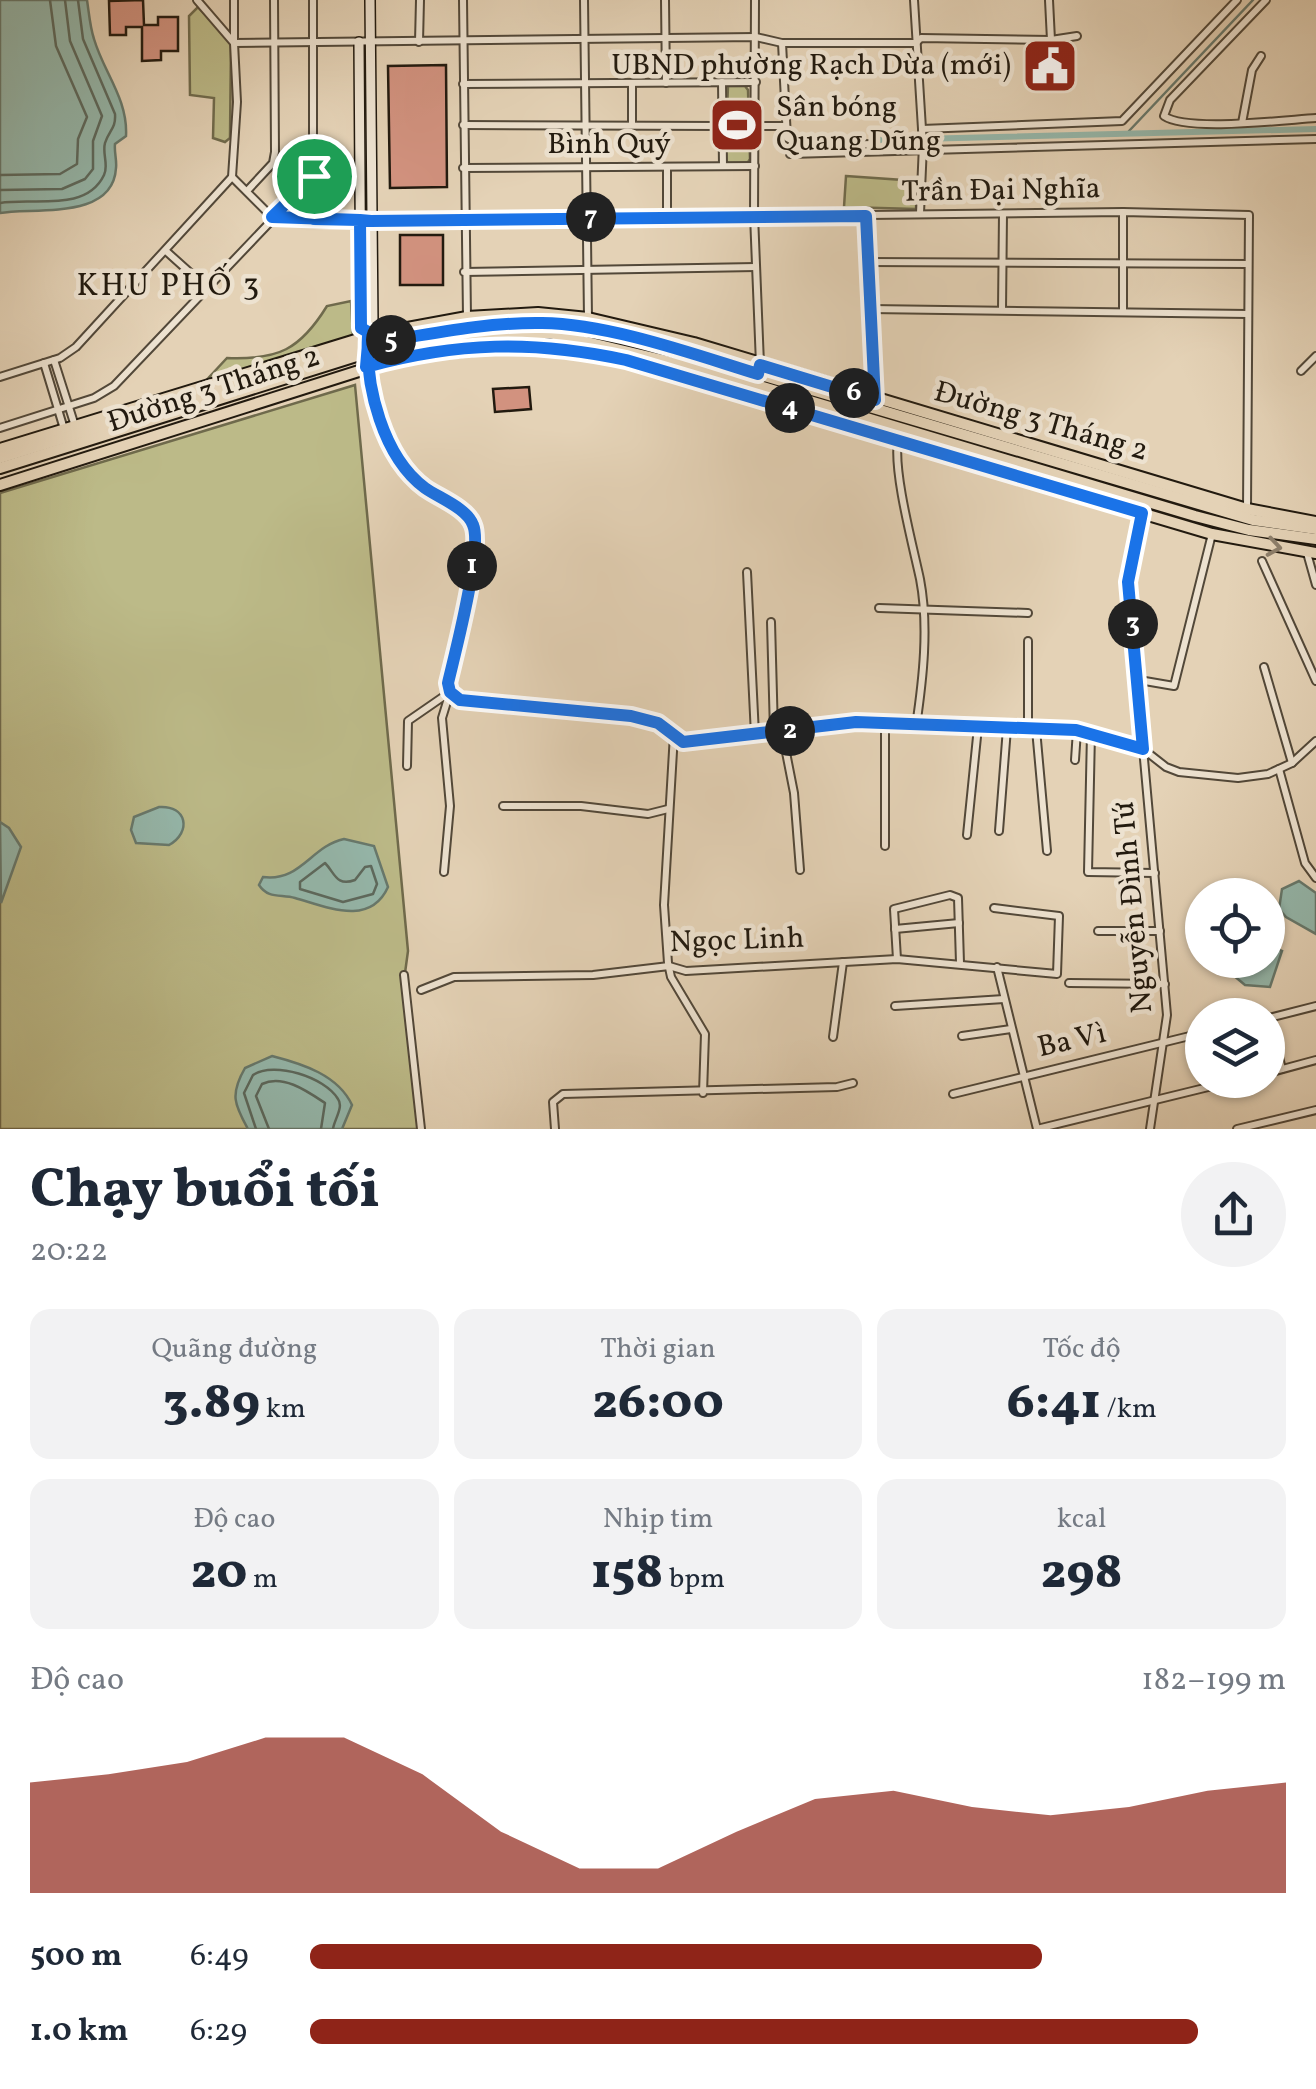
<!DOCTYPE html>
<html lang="vi">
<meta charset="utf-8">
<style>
:root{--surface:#fff;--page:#f2f2f3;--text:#1f2937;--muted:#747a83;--accent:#8f2418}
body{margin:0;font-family:Vollkorn,serif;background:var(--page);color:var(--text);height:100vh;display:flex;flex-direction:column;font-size:38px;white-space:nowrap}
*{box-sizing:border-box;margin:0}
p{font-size:32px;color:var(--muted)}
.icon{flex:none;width:55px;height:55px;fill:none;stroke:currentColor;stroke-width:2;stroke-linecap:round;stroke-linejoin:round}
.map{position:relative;height:1129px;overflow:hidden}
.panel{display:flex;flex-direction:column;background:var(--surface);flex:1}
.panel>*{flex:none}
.tools{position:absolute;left:1185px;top:878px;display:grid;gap:20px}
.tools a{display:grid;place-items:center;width:100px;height:100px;border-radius:50%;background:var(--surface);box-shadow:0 2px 8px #0004;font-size:50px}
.pin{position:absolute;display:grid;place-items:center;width:85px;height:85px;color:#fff;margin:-42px;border:5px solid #fff;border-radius:50%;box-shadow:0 2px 10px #0007}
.km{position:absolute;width:50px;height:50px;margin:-25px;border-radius:50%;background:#222;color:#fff;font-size:28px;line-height:50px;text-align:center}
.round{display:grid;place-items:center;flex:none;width:105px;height:105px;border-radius:52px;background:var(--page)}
.overview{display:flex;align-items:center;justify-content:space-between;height:170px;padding:0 30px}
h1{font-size:55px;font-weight:800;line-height:75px}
.stats{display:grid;grid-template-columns:repeat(3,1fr);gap:15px;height:170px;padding:10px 30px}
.stats div{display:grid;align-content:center;border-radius:20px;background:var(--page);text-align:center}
.stats b{font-size:50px;font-weight:800}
.stats small{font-size:28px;font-weight:400}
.stats p{font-size:28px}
.chart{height:280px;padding:20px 30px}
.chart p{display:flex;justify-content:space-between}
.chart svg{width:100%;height:180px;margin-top:10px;fill:var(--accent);opacity:.7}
ul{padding:0 30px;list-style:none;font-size:32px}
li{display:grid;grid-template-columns:160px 120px 1fr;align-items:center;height:75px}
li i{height:25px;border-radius:12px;background:var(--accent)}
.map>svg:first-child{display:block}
</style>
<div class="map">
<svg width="1316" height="1129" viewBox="0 0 1316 1129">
<rect width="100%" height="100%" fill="#e4d2b6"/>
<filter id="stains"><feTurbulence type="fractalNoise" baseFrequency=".002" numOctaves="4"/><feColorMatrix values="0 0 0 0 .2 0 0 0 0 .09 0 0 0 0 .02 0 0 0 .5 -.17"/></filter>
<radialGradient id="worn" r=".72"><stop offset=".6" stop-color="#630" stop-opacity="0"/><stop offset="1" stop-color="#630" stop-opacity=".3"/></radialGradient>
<g fill="#bcba88" stroke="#6f6a4c" stroke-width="2.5">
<polygon points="198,7 231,40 230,138 225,142 213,138 214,98 190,95 189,16"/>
<polygon points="728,86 745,86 748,90 750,159 747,164 729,164 725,160"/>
<polygon points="846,176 917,181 916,209 844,207"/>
<path d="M351,301l2,36 -154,51 28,-30c51,2 73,-8 100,-52z"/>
<polygon points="355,385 408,951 405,973 421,1129 0,1129 0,493"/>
</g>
<g fill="#95b8ac" stroke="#67796d" stroke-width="2.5">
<path d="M0,0h87c2,13 3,27 7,39 10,34 34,60 32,97l-11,8c-1,8 2,16 1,24 -3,53 -83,39 -116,45z"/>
<path d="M159,807c28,-2 33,25 10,38l-33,-2 -5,-13 3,-13z"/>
<polygon points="0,822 9,828 21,847 1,903"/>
<path d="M344,839l30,7 14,41c-18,40 -61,20 -93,11 -14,-4 -27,1 -36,-13l4,-8c38,5 48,-31 81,-38z"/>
<polygon points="1299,881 1316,893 1316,934 1286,917 1279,909 1282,889"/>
<polygon points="1268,945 1282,951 1270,987 1245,985 1215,960 1268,960"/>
<path d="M272,1056c31,8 66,19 80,49l-10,24h-94c-14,-25 -18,-35 -3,-61z"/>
</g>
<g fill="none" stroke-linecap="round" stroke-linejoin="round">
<g stroke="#5c695e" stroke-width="2.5">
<polyline points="0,175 60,174 77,164 78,139 87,117 56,46 50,0"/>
<polyline points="0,190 62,189 85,179 93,169 93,141 102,116 70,41 65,0"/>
<path d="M0,203c32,-6 86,10 104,-28 5,-10 -2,-21 1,-32 4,-13 11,-14 10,-29l-32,-75 -5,-39"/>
<path d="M325,863c10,10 11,24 30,17l10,-13 6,-1 6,18 -4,10 -30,8 -43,-13v-7z"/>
<path d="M256,1129l-12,-36 9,-18c21,-14 72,2 85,24 6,8 -4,21 -5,30"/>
<path d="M269,1129l-13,-33 6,-12c21,-10 45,7 63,19l-4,26"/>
</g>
<polyline stroke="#67796d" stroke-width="2.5" points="1129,131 1253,0"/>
<polyline stroke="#95b8ac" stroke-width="6" points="877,140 1316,129"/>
</g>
<g fill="#d2927f" stroke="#221a0f" stroke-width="2.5">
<polygon points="143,0 144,25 158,25 158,17 178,17 178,51 161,51 161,60 142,61 142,27 126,27 126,35 110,35 109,1"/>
<polygon points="1031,59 1069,59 1070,74 1061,74 1061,86 1038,86 1037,74 1031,74"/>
<polygon points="446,65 447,187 390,188 388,66"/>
<rect x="400" y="235" width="43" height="50"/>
<polygon points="529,387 531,409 495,412 493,389"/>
</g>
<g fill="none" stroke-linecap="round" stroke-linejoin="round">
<g stroke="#524839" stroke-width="10">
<g id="street">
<polyline points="234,0 234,43 756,37 782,43 916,43 921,38 1051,40 1077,36"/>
<polyline points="463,0 467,317"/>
<polyline points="584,0 588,318"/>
<polyline points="665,0 666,83"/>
<polyline points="755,0 754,215 760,364"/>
<polyline points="914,0 923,145 920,213"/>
<polyline points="1049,0 1051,40"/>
<path d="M1266,0l-96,100 -6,16c23,16 120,4 152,2"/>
<polyline points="419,42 420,0"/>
<polyline points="782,43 787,138 801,146 872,144"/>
<polyline points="722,82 723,166"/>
<polyline points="463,84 756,82"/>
<polyline points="1242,123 1252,70 1261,56"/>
<polyline points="463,125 722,126"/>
<polyline points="632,125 632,83"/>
<polyline points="756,126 784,126"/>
<polyline points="922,129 1122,121 1237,0"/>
<polyline points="790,154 1316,139"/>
<polyline points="667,167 667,216"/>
<polyline points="463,168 755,166"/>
<polyline points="232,177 272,217 371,221 1123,212 1249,215 1247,509"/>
<polyline points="247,191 273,163 275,152 274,0"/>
<polyline points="866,216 875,399"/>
<polyline points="313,219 313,0"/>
<polyline points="166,251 206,287"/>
<polyline points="869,262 1248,264"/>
<polyline points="464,272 756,267"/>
<polyline points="870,309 1248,314"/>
<polyline points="1002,310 1003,214"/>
<polyline points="1123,312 1123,212"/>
<polyline points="54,360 75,426"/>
<polyline points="44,363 64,429"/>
<path d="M366,368c9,40 23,92 56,118 15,12 49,23 53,43 6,35 -19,116 -27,154l2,9 10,8 171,16 27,7 25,18 72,-5 80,-14 242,8 66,19 23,18 13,5 59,6 30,-4 24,-11 24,-22"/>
<polyline points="1301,371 1316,356"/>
<polyline points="0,377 60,358 76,347 232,177 237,102 234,43 197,0"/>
<polyline points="0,428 94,398 114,386 314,176"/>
<path d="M898,441c-5,31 15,105 22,138 9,47 3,100 -4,147"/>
<polyline points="1142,513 1128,581 1167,1015 1150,1129"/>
<polyline points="1307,553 1316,585"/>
<polyline points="1262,561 1316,681"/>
<polyline points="747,572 755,735"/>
<polyline points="879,608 1028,613"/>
<polyline points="771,622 774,732"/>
<polyline points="1028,641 1028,729"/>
<polyline points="1264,667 1292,763"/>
<polyline points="1139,680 1174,686 1212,534"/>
<polyline points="1036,729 1047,851"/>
<polyline points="782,732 794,793 800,870"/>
<polyline points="1091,733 1088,872 1155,873"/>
<polyline points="674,734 664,905 668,963 671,977 705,1034 703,1093"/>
<polyline points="1075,760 1077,730"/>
<polyline points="407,766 408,721 450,692 442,718 450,806 444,872"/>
<polyline points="1279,769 1305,863 1316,878"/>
<polyline points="503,806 581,806 648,814 668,809"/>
<polyline points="999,831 1007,728"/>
<polyline points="967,835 978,727"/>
<polyline points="885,846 885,725"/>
<polyline points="895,929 959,923"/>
<polyline points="1098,931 1160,931"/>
<polyline points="897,959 894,909 950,895 958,898 960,963"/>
<polyline points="997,967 1037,1129"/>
<polyline points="404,975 421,1129"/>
<polyline points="1069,983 1165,984"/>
<polyline points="421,990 454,977 593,975 669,966 686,971 897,959 1057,974 1059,916 994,908"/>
<polyline points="895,1006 1004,999"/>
<polyline points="1269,1018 1282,1069"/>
<polyline points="1269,1018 1316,1006"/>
<polyline points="962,1036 1011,1029"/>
<polyline points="833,1037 843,962"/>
<polyline points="1268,1073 1316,1060"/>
<polyline points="953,1094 1202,1033"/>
<polyline points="555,1129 553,1102 563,1094 837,1087 853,1083"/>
<polyline points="1037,1129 1237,1080"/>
<polyline points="1237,1129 1316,1110"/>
</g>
</g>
<g stroke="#221a0f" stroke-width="12">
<g id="secondary">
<polyline points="359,42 361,321 361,328 368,332"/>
<polyline points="368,336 373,324 370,0"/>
</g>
</g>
<g stroke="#221a0f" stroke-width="14">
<g id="primary">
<polyline points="0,449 375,334 467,317 538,313 588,318 694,343 1247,509 1316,522"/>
<polyline points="0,458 368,344 494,323 547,323 600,331 717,362 1253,520 1316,529"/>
<polyline points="0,468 366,353 496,334 549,333 713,372 1195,516 1249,530 1316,539"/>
<polyline points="0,485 406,356 529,345 626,360 1212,534 1316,553"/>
</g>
</g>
<use href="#street" stroke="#ede2d0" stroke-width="6"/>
<use href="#secondary" stroke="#ede2d0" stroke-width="9"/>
<use href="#primary" stroke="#e4d2b6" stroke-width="10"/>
</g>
<defs><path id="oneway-chevron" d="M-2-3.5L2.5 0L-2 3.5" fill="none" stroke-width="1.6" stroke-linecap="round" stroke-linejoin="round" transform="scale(2.5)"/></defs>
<use stroke="#8d7f6b" href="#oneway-chevron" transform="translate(1274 547) rotate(9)"/>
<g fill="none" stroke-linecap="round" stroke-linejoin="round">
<g stroke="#fff" stroke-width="20">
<path id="route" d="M314,176l-1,43 47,1 1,108 7,4v4c-3,50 15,121 57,152 14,10 42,20 48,37 10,23 -18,128 -25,158l2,9 10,8 171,16 27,7 25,19 173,-20 220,8 67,19 -15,-167 14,-69 -516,-153c-93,-20 -169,-18 -260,7l2,-23c58,-9 116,-22 174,-21 68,1 151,31 216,51l2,-9 115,35 -9,-184 -495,5 -11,-1 -88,-3 42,-41"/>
</g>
<use href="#route" stroke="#1a73e8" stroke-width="12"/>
</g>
<defs>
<g id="civic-square" transform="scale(2.875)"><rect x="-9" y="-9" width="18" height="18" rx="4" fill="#8f2418" stroke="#ede2d0"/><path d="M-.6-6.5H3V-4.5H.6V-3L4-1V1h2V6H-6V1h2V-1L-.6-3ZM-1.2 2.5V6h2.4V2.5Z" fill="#fff"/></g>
<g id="stadium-square" transform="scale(2.875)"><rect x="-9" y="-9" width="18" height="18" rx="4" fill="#8f2418" stroke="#ede2d0"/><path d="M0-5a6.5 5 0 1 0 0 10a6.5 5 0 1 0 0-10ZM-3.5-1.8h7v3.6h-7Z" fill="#fff"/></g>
</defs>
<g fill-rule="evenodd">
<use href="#civic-square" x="1050" y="66"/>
<use href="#stadium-square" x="737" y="125"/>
</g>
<g text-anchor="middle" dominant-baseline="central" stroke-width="9" stroke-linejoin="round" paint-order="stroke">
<g font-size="30" fill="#221a0f" stroke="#ede2d0" text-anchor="end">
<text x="1011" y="66">UBND phường Rạch Dừa (mới)</text>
<text x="776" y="108" text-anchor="start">Sân bóng<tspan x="776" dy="34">Quang Dũng</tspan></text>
</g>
<g font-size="30" fill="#221a0f" stroke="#ede2d0">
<text x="609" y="145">Bình Quý</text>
<text transform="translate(1001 191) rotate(-1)">Trần Đại Nghĩa</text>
<text transform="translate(214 390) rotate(-18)">Đường 3 Tháng 2</text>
<text transform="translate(1041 422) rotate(16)">Đường 3 Tháng 2</text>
<text transform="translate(1134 907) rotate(-95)">Nguyễn Đình Tứ</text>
<text transform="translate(737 941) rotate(-2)">Ngọc Linh</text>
<text transform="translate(1072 1041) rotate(-13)">Ba Vì</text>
</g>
<g font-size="32" letter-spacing="2.5" fill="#221a0f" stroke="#ede2d0">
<text x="169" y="287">KHU PHỐ 3</text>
</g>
</g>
<rect width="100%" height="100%" filter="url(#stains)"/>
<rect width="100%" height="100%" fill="url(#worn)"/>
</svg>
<div class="tools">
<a><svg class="icon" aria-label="locate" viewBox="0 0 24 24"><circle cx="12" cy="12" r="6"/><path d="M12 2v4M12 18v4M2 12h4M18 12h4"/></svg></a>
<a><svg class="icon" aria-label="layers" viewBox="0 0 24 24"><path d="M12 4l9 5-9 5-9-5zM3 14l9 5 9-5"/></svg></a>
</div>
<div class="pin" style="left:314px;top:176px;background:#1e9e55"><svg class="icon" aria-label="arrive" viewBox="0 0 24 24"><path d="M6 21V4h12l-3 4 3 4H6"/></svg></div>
<b class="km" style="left:472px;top:566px">1</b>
<b class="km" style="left:790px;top:731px">2</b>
<b class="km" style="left:1133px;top:624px">3</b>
<b class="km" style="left:790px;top:408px">4</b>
<b class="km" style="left:391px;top:340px">5</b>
<b class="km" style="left:854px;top:393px">6</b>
<b class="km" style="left:591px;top:217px">7</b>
</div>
<section class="panel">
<div class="overview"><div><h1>Chạy buổi tối</h1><p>20:22</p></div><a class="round"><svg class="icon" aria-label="share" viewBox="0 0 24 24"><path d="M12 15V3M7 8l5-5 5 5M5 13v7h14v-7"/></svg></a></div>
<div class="stats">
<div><p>Quãng đường</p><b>3.89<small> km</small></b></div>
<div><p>Thời gian</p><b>26:00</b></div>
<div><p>Tốc độ</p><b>6:41<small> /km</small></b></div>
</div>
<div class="stats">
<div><p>Độ cao</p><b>20<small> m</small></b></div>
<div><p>Nhịp tim</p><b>158<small> bpm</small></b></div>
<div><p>kcal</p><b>298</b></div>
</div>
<div class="chart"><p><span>Độ cao</span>182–199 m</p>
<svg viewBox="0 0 160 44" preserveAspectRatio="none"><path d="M0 44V17L10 15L20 12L30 6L40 6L50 15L60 29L70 38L80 38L90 29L100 21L110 19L120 23L130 25L140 23L150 19L160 17V44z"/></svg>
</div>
<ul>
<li><b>500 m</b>6:49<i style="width:75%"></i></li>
<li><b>1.0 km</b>6:29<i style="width:91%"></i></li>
</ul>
</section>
